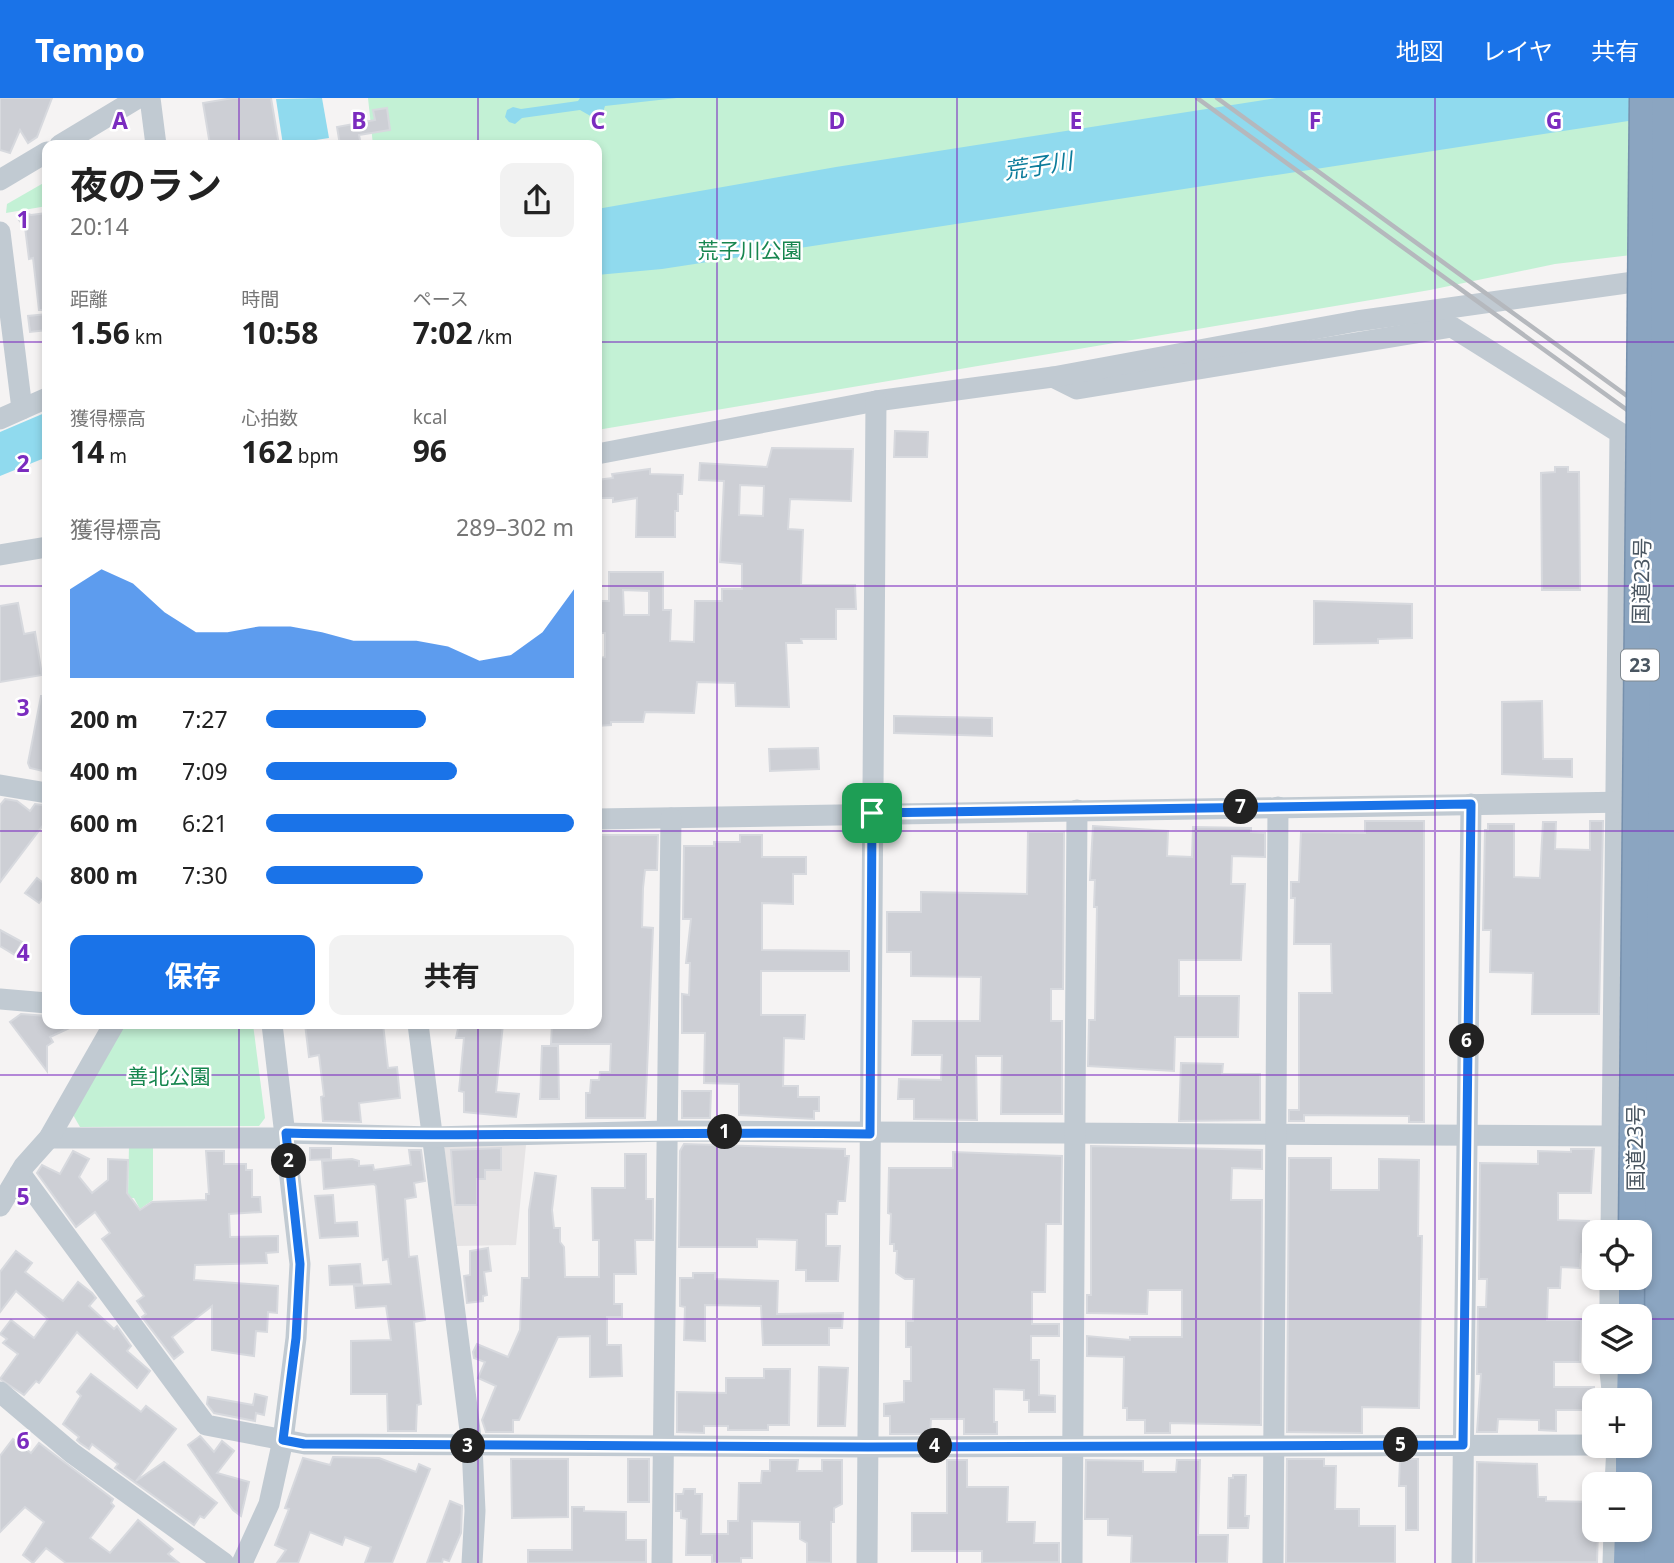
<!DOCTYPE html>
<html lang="ja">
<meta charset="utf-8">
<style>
:root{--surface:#fff;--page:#f2f2f2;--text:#222;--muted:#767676;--accent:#1a73e8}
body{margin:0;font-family:"Noto Sans","Noto Sans JP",sans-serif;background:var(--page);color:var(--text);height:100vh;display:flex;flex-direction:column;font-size:26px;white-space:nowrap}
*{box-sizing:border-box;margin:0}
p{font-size:23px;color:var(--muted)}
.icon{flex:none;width:38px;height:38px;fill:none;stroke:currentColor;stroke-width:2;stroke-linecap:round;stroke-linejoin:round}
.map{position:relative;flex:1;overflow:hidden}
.details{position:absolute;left:42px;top:42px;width:560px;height:889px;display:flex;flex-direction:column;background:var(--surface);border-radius:14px;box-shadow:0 4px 10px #0003}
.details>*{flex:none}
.fabs{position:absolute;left:1582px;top:1122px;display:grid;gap:14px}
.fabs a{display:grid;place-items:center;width:70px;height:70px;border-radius:14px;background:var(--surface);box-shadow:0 4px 10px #0003;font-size:35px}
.pin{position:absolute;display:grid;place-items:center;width:60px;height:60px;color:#fff;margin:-30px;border-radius:14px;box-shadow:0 4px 10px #0006}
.km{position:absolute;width:35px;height:35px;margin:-18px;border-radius:50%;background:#222;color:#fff;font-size:19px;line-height:35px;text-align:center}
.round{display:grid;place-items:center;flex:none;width:74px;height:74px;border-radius:14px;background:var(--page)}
.summary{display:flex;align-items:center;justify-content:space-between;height:119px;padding:0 28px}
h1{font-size:38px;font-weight:700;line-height:52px}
.figures{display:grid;grid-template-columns:repeat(3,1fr);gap:10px;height:119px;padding:7px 28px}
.figures div{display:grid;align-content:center}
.figures b{font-size:30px;font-weight:700}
.figures small{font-size:19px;font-weight:400}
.figures p{font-size:19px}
.chart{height:196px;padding:14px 28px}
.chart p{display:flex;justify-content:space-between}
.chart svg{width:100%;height:126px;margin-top:7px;fill:var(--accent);opacity:.7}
.primary-button{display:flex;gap:14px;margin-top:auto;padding:14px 28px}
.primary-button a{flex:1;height:80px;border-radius:14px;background:var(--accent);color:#fff;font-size:28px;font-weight:700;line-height:80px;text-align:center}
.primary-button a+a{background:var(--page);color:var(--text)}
ul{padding:0 28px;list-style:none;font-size:23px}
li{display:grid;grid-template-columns:112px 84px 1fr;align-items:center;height:52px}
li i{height:18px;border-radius:9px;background:var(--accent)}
header{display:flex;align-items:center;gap:42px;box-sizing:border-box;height:98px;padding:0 35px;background:var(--accent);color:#fff}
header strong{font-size:33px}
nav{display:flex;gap:38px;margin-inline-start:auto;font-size:24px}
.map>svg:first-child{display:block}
</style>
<header>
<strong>Tempo</strong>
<nav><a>地図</a><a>レイヤ</a><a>共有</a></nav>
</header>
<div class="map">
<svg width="1674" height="1465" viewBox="0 0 1674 1465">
<rect width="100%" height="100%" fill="#f5f3f3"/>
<polygon fill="#e6e4e5" points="448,1047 526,1047 516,1147 457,1148 444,1050"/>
<g fill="#c3f1d5">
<polygon points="368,0 1674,0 1674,152 1555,166 1430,192 597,332 597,47 373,47"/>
<polygon points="47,83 47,108 6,115 7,106"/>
<polygon points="125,926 253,926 265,1020 259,1028 80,1029 72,1015"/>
<polygon points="129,1047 153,1047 153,1102 140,1111 134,1100 128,1100"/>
</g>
<g fill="#90daee">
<polygon points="322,0 329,40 283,47 276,1"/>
<polygon points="580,0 677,0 605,8 603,14 594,20 580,12 522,20 515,26 509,24 505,19 507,12 513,9 521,11 578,3"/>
<polygon points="1276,0 1674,0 1674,16 662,171 597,177 597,111 836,69"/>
<polygon points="47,314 47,359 0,378 0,334"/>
</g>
<g fill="#cdcfd5" stroke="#d7d9de" stroke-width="2" fill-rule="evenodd">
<polygon points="0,0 52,0 37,39 28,45 20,32 10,55 0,52"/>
<polygon points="233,0 271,0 279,47 210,47 203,5"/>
<polygon points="387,10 390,32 359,37 361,47 340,47 337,29 375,22 373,12"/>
<polygon points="23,114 31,117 47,115 47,212 39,212 33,160 29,161 25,129 19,122"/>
<polygon points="47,216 47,232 30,234 28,218"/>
<polygon points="895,333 928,334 927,359 894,359"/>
<path d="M772,350l81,1 -2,52 -61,-2 -2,30 15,1 -2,55h54l1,24h-20v30h-35l1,4h-16l3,64 -53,-1 -1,-23 -38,-1 -3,31 -49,-1 -2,10h-32v3l-14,1v-50h2v-18l6,-1v-24h-6v-32h10v-29h54v38h8l-1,31 24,1 1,-41h27v-12h20v-25l-22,-2 4,-81 -25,-1 1,-17 67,4zM740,387l24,1 -1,30 -24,-1zM623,492l26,1v24h-25z"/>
<polygon points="1555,369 1568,369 1568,374 1579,374 1580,492 1542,492 1541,375 1555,374"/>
<polygon points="650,371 650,376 683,377 682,396 678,396 678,413 675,413 675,439 636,439 637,400 613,404 613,400 597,400 597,382 613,380 612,376"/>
<polygon points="1314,503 1412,506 1412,540 1378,541 1378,545 1314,546"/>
<polygon points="18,505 24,536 35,534 42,577 0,584 0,508"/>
<polygon points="41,598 47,598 47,674 30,670 28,665"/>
<polygon points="1542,603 1543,661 1572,661 1572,679 1502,676 1502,604"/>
<polygon points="894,618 992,620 992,638 894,635"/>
<polygon points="818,650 819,671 770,673 769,651"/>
<polygon points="5,701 17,703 30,713 35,706 42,707 47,712 47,722 0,784 0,707"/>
<polygon points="1365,723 1424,723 1424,1024 1409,1024 1409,1018 1304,1017 1304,1023 1289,1023 1289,1012 1299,1012 1299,895 1332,895 1331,846 1294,846 1295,800 1291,800 1291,784 1299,784 1301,734 1365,735"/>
<polygon points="1590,723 1603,723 1599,916 1532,916 1533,875 1490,874 1491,832 1483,832 1485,732 1488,732 1488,726 1514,726 1514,779 1540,780 1543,724 1556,724 1555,751 1590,752"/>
<polygon points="1093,728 1168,733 1167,758 1192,759 1193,729 1251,730 1251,734 1265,735 1265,759 1232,758 1231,786 1245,786 1241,862 1179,862 1179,898 1239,898 1238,939 1175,939 1174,973 1088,968 1089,922 1095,922 1096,863 1097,809 1094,809 1095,782 1090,782"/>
<polygon points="1028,734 1064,734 1063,891 1051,891 1051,923 1062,923 1062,1016 1001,1016 1002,958 976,958 977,1022 914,1021 914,1001 898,1001 899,981 941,982 942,957 912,957 913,923 980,923 981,879 911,878 911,854 887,854 887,814 921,814 921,794 1027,796"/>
<polygon points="597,737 658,737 657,772 645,772 643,790 642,829 653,830 645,1020 586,1020 586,995 590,995 591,982 599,982 600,974 610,974 611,946 551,946 552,926 597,926"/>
<polygon points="740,737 762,737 762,759 806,759 806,776 793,776 793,806 762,805 762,852 849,853 849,873 761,873 761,917 805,917 804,941 784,940 783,988 798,988 798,999 819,999 819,1013 814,1013 814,1021 739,1017 739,986 704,985 705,935 682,935 682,896 689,897 690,865 686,865 691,821 683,821 684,748 714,748 714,744 740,744"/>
<polygon points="37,780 47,788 47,795 39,805 25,795"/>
<polygon points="0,832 22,844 15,857 0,848"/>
<polygon points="21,916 47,918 47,926 78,926 50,939 53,944 47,948 47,973 10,924"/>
<polygon points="305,926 383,926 388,970 397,969 400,1000 359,1005 361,1024 323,1023 321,999 324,998 319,957 309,959"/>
<polygon points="459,926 503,926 496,994 519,996 516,1019 464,1014 464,994 459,993 464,940 456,940"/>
<polygon points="542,948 558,948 559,1001 540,1001"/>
<polygon points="1181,965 1223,966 1222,976 1260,976 1260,1022 1179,1023"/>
<polygon points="682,993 711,993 710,1020 682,1020"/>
<polygon points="684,1046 845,1051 845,1058 849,1058 845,1103 838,1103 837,1116 826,1116 826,1148 840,1148 838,1183 806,1183 806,1172 796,1172 797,1142 757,1141 757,1149 679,1149 680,1053"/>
<polygon points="1091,1048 1262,1052 1262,1071 1232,1070 1231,1102 1262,1102 1261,1327 1170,1325 1170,1335 1145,1335 1145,1322 1127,1322 1127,1310 1123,1310 1124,1259 1087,1258 1087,1238 1130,1242 1130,1239 1182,1239 1182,1192 1148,1192 1147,1216 1087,1215 1087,1197 1091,1197"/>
<polygon points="310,1050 331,1050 331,1061 310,1062"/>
<polygon points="501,1050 501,1072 485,1072 485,1081 477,1081 477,1107 455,1107 451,1052"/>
<polygon points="1571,1051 1594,1051 1591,1095 1558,1095 1558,1122 1589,1123 1588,1156 1581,1156 1580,1170 1561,1169 1560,1190 1548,1190 1547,1222 1581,1222 1580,1264 1554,1264 1554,1289 1594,1289 1593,1312 1556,1312 1556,1333 1539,1332 1539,1322 1498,1321 1497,1334 1477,1334 1481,1276 1477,1276 1478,1209 1486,1209 1487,1181 1479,1181 1480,1065 1538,1066 1538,1053 1571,1054"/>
<polygon points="409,1052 421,1052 425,1083 414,1085 416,1099 405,1101 409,1159 417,1158 425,1222 414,1224 421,1306 417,1307 416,1333 388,1333 387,1296 351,1296 351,1243 391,1242 386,1208 356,1210 354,1188 391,1186 388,1161 383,1162 376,1088 374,1086 324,1091 322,1063 352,1061 359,1063 359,1068 373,1067 374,1072 411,1067"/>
<polygon points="73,1053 89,1061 79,1079 92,1095 108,1082 108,1061 128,1062 127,1095 140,1112 152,1104 206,1102 206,1096 209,1096 206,1053 224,1053 224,1066 246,1066 246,1072 252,1072 252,1099 260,1099 261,1114 229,1116 230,1139 278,1138 278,1154 266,1155 267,1165 195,1167 194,1182 278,1188 277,1215 268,1214 267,1234 256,1233 254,1258 212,1252 212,1208 172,1239 183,1254 174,1261 142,1219 146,1216 137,1203 144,1198 102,1141 110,1135 95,1114 76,1129 37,1075 42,1067 60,1076"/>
<polygon points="953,1054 1062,1058 1061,1126 1046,1126 1045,1194 1032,1194 1032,1226 1059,1226 1059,1238 1031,1238 1031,1262 1039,1262 1039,1297 1055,1298 1055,1314 1029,1314 1029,1302 1024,1302 1024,1292 994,1291 994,1324 997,1324 997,1336 964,1336 964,1321 931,1321 930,1336 890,1336 890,1318 884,1318 884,1306 904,1304 904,1283 911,1283 911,1249 906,1249 906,1223 913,1223 914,1181 905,1181 896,1175 897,1153 894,1153 894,1146 890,1146 891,1116 888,1115 889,1070 953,1070"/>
<polygon points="625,1056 646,1056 646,1101 653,1101 653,1142 635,1142 636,1176 614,1176 614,1206 622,1206 622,1219 607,1219 607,1247 621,1247 622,1278 590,1279 590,1238 558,1239 519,1322 513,1322 513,1334 486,1334 482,1322 496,1288 478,1280 485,1264 474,1260 473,1254 477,1246 508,1259 520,1232 522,1180 529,1180 529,1112 535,1075 556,1078 552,1112 554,1130 560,1130 560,1144 564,1149 565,1179 599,1179 599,1142 593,1142 592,1090 625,1090"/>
<polygon points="1289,1060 1331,1060 1331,1092 1379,1092 1379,1061 1419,1062 1418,1138 1422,1138 1419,1310 1362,1309 1362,1335 1287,1334"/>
<polygon points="333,1097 335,1125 357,1124 358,1138 320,1140 315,1098"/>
<polygon points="488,1150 491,1173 484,1174 487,1197 483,1198 483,1203 467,1205 464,1178 470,1177 470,1153"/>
<polygon points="16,1153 32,1165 25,1174 63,1203 78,1184 92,1195 96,1200 89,1208 114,1231 117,1228 131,1248 127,1253 150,1273 137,1290 77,1234 39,1285 36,1283 24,1297 0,1281 18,1256 3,1245 7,1241 0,1236 11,1222 34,1240 48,1221 16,1193 0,1214 0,1174"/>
<polygon points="360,1166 362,1186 330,1187 329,1168"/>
<polygon points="693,1175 715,1175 715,1181 778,1183 777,1216 843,1215 842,1230 829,1230 829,1247 763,1247 761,1208 705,1207 705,1243 684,1242 685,1209 680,1208 680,1180 693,1180"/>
<polygon points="819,1269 848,1270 845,1328 818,1328"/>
<polygon points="764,1271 790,1271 789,1327 768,1327 768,1332 728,1332 728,1328 704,1328 704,1335 677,1334 677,1294 726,1295 726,1280 764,1280"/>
<polygon points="91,1276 141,1314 146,1308 176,1331 136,1383 164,1364 217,1405 204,1420 200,1418 194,1427 115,1370 118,1366 92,1346 89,1351 80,1345 77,1342 79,1339 63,1326 81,1298 77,1294"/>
<polygon points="255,1296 267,1299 264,1317 256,1315 255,1323 214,1315 207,1306 208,1299 253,1307"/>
<polygon points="200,1338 214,1354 222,1343 234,1353 217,1375 249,1384 241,1418 233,1412 188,1347"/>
<polygon points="13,1341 31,1355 39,1345 113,1401 111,1405 114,1408 90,1440 110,1455 138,1422 173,1451 168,1456 179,1465 66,1465 46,1450 33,1465 23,1457 44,1424 25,1409 0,1434 0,1358"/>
<polygon points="333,1359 379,1360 416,1374 419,1366 430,1371 392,1465 365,1465 371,1449 345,1439 342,1447 310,1434 298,1465 277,1465 286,1452 275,1447 289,1411 285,1410 303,1360 330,1367"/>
<polygon points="511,1361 568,1361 568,1419 512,1420"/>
<rect x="628" y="1361" width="21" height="43"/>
<polygon points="1287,1361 1324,1361 1324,1368 1336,1368 1335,1411 1359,1411 1359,1428 1395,1428 1395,1465 1286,1465"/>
<polygon points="1400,1361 1418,1361 1418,1432 1406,1432 1406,1388 1399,1388"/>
<polygon points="770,1362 798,1362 797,1373 822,1373 822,1362 842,1362 842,1406 834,1410 834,1424 831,1424 831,1465 807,1464 807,1445 800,1441 800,1424 752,1423 752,1460 741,1460 741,1465 712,1465 712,1457 686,1457 687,1421 681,1420 681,1413 676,1413 676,1396 683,1396 684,1391 695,1391 695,1396 702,1396 701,1436 728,1436 728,1423 738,1423 739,1385 761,1385 762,1373 770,1373"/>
<polygon points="947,1362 967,1362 967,1389 1008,1389 1007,1424 1035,1424 1034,1445 1059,1445 1059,1464 982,1465 982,1453 912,1453 912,1415 947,1415"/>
<polygon points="1086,1362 1143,1363 1143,1374 1176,1374 1177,1362 1200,1362 1198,1437 1228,1437 1227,1465 1131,1465 1132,1438 1108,1437 1108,1421 1085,1421"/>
<polygon points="1477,1364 1537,1366 1538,1399 1546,1399 1546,1403 1594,1404 1594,1433 1598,1433 1597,1464 1476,1465"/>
<polygon points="1233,1377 1246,1377 1245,1418 1249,1418 1248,1430 1228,1430 1229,1380 1233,1380"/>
<polygon points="450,1403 462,1408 461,1435 449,1463 443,1461 442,1465 427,1465"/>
<polygon points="572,1409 584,1409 584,1413 626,1414 626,1442 646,1442 646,1464 528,1465 528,1452 572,1452"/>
</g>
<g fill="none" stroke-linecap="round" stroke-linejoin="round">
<g stroke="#7690ad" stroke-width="33">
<g id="highway">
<polyline points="1634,1218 1634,1180"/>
<polyline points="1632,1302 1633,1264"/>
<polyline points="1631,1386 1631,1348"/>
<polyline points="1629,1465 1630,1432"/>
<polyline points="1659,1465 1660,1253"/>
</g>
</g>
<g stroke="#c1cad2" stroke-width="21">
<polyline points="150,0 156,47"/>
<polyline points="60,47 138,0"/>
<polyline points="0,82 47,54"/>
<polyline points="0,134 22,311"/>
<polyline points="1053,279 1077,291 1452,229 1620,335 1611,1134"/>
<polyline points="0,321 47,300"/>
<polyline points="597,356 876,303 1053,279 1357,223 1655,181"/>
<polyline points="0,457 47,449"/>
<polyline points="0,687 47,695"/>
<polyline points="597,721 1627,704"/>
<polyline points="0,901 47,905"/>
<polyline points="418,926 472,1348 475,1413 472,1465"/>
<polyline points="286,1035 432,1039 667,1033 1612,1038"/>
<polyline points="49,1040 287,1040"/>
<polyline points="20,1075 206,1327 305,1346 868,1349 1594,1347"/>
<polyline points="0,1108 24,1068 49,1040 114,926"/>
<polyline points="1610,1218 1610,1180"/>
<polyline points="1609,1264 1613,1302"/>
<polyline points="0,1294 72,1355 224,1465"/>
<polyline points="1615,1386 1617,1348"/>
<polyline points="242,1465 269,1406 283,1342 296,1240 300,1166 272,926"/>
<polyline points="662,1465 671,720"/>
<polyline points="867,1465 876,303"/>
<polyline points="1072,1465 1077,712"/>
<polyline points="1273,1465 1278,709"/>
<polyline points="1462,1465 1471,706"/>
<polyline points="1613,1465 1614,1432"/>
</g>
<use href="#highway" stroke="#8ba5c1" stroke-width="30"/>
<g stroke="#b5b8bd" stroke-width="4.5">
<polyline points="1197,0 1674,346"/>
<polyline points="1217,0 1674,332"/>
</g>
<g stroke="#7690ad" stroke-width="33" stroke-linecap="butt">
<g id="highway-bridge">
<polyline points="1634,1134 1645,0"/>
<polyline points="1660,1253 1668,0"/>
</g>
</g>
<use href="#highway-bridge" stroke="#8ba5c1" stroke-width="30"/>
</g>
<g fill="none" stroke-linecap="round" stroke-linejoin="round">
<g stroke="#fff" stroke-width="14">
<path id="route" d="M1471,706l-8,641 -595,2 -564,-3 -21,-4 13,-102 4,-74 -14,-131c195,5 389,-2 584,1l2,-321z"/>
</g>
<use href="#route" stroke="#1a73e8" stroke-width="9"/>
</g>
<path fill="none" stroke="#7b2cbf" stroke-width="2" stroke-opacity="0.55" d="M239,0v47M478,0v47M717,0v1465M957,0v1465M1196,0v1465M1435,0v1465M0,244h47M597,244h1077M0,488h47M597,488h1077M0,733h47M597,733h1077M239,926v539M478,926v539M0,977h1674M0,1221h1594M1640,1221h34"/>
<g text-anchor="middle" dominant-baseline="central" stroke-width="5" stroke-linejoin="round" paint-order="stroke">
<rect fill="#fff" stroke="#808990" stroke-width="2" x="1621" y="551.5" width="38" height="31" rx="5"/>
<g font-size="19" font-weight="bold" fill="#4a5661">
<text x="1640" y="567">23</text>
</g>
<g font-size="21" fill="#17864f" stroke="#fff">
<text x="750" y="152">荒子川公園</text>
<text x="169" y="978">善北公園</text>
</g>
<g font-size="21" fill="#4a5661" stroke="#fff">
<text transform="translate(1641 483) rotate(-89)">国道23号</text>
<text transform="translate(1635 1050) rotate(-90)">国道23号</text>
</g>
<g font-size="23" font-style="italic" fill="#0c7c9b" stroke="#fff">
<text transform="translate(1038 67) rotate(-9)">荒子川</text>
</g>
</g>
<g font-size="23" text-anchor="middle" font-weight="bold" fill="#7b2cbf" stroke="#fff" stroke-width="5" stroke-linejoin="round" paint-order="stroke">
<text x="120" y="31">A</text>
<text x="359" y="31">B</text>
<text x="598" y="31">C</text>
<text x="837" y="31">D</text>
<text x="1076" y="31">E</text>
<text x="1315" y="31">F</text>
<text x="1554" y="31">G</text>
<text x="23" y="130">1</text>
<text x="23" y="374">2</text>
<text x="23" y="618">3</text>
<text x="23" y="863">4</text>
<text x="23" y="1107">5</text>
<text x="23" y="1351">6</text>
</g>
</svg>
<div class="fabs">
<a><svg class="icon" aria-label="locate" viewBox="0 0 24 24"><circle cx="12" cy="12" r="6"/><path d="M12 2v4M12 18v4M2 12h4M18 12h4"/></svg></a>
<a><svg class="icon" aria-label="layers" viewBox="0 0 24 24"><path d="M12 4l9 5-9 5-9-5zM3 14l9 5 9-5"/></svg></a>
<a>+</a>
<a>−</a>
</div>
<div class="pin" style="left:872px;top:715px;background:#1e9e55"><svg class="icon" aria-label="arrive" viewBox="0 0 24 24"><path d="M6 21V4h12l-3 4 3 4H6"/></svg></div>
<b class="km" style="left:725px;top:1034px">1</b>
<b class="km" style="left:289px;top:1063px">2</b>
<b class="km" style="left:468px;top:1348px">3</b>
<b class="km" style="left:935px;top:1348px">4</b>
<b class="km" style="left:1401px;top:1347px">5</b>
<b class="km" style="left:1467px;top:943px">6</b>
<b class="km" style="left:1241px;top:709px">7</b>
<section class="details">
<div class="summary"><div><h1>夜のラン</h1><p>20:14</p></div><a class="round"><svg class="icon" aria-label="share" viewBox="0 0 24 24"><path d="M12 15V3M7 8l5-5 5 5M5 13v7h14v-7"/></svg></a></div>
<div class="figures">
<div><p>距離</p><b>1.56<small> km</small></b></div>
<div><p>時間</p><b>10:58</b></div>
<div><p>ペース</p><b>7:02<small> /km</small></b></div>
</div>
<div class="figures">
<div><p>獲得標高</p><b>14<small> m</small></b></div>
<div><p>心拍数</p><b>162<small> bpm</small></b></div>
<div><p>kcal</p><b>96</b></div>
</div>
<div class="chart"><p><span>獲得標高</span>289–302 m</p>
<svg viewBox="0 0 160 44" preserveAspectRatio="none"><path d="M0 44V13L10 6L20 11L30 21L40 28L50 28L60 26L70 26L80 28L90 31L100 31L110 31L120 33L130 38L140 36L150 28L160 13V44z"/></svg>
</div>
<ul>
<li><b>200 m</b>7:27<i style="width:52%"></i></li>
<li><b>400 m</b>7:09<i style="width:62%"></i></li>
<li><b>600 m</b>6:21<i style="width:100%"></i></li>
<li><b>800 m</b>7:30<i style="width:51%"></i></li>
</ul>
<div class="primary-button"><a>保存</a><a>共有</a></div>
</section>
</div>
